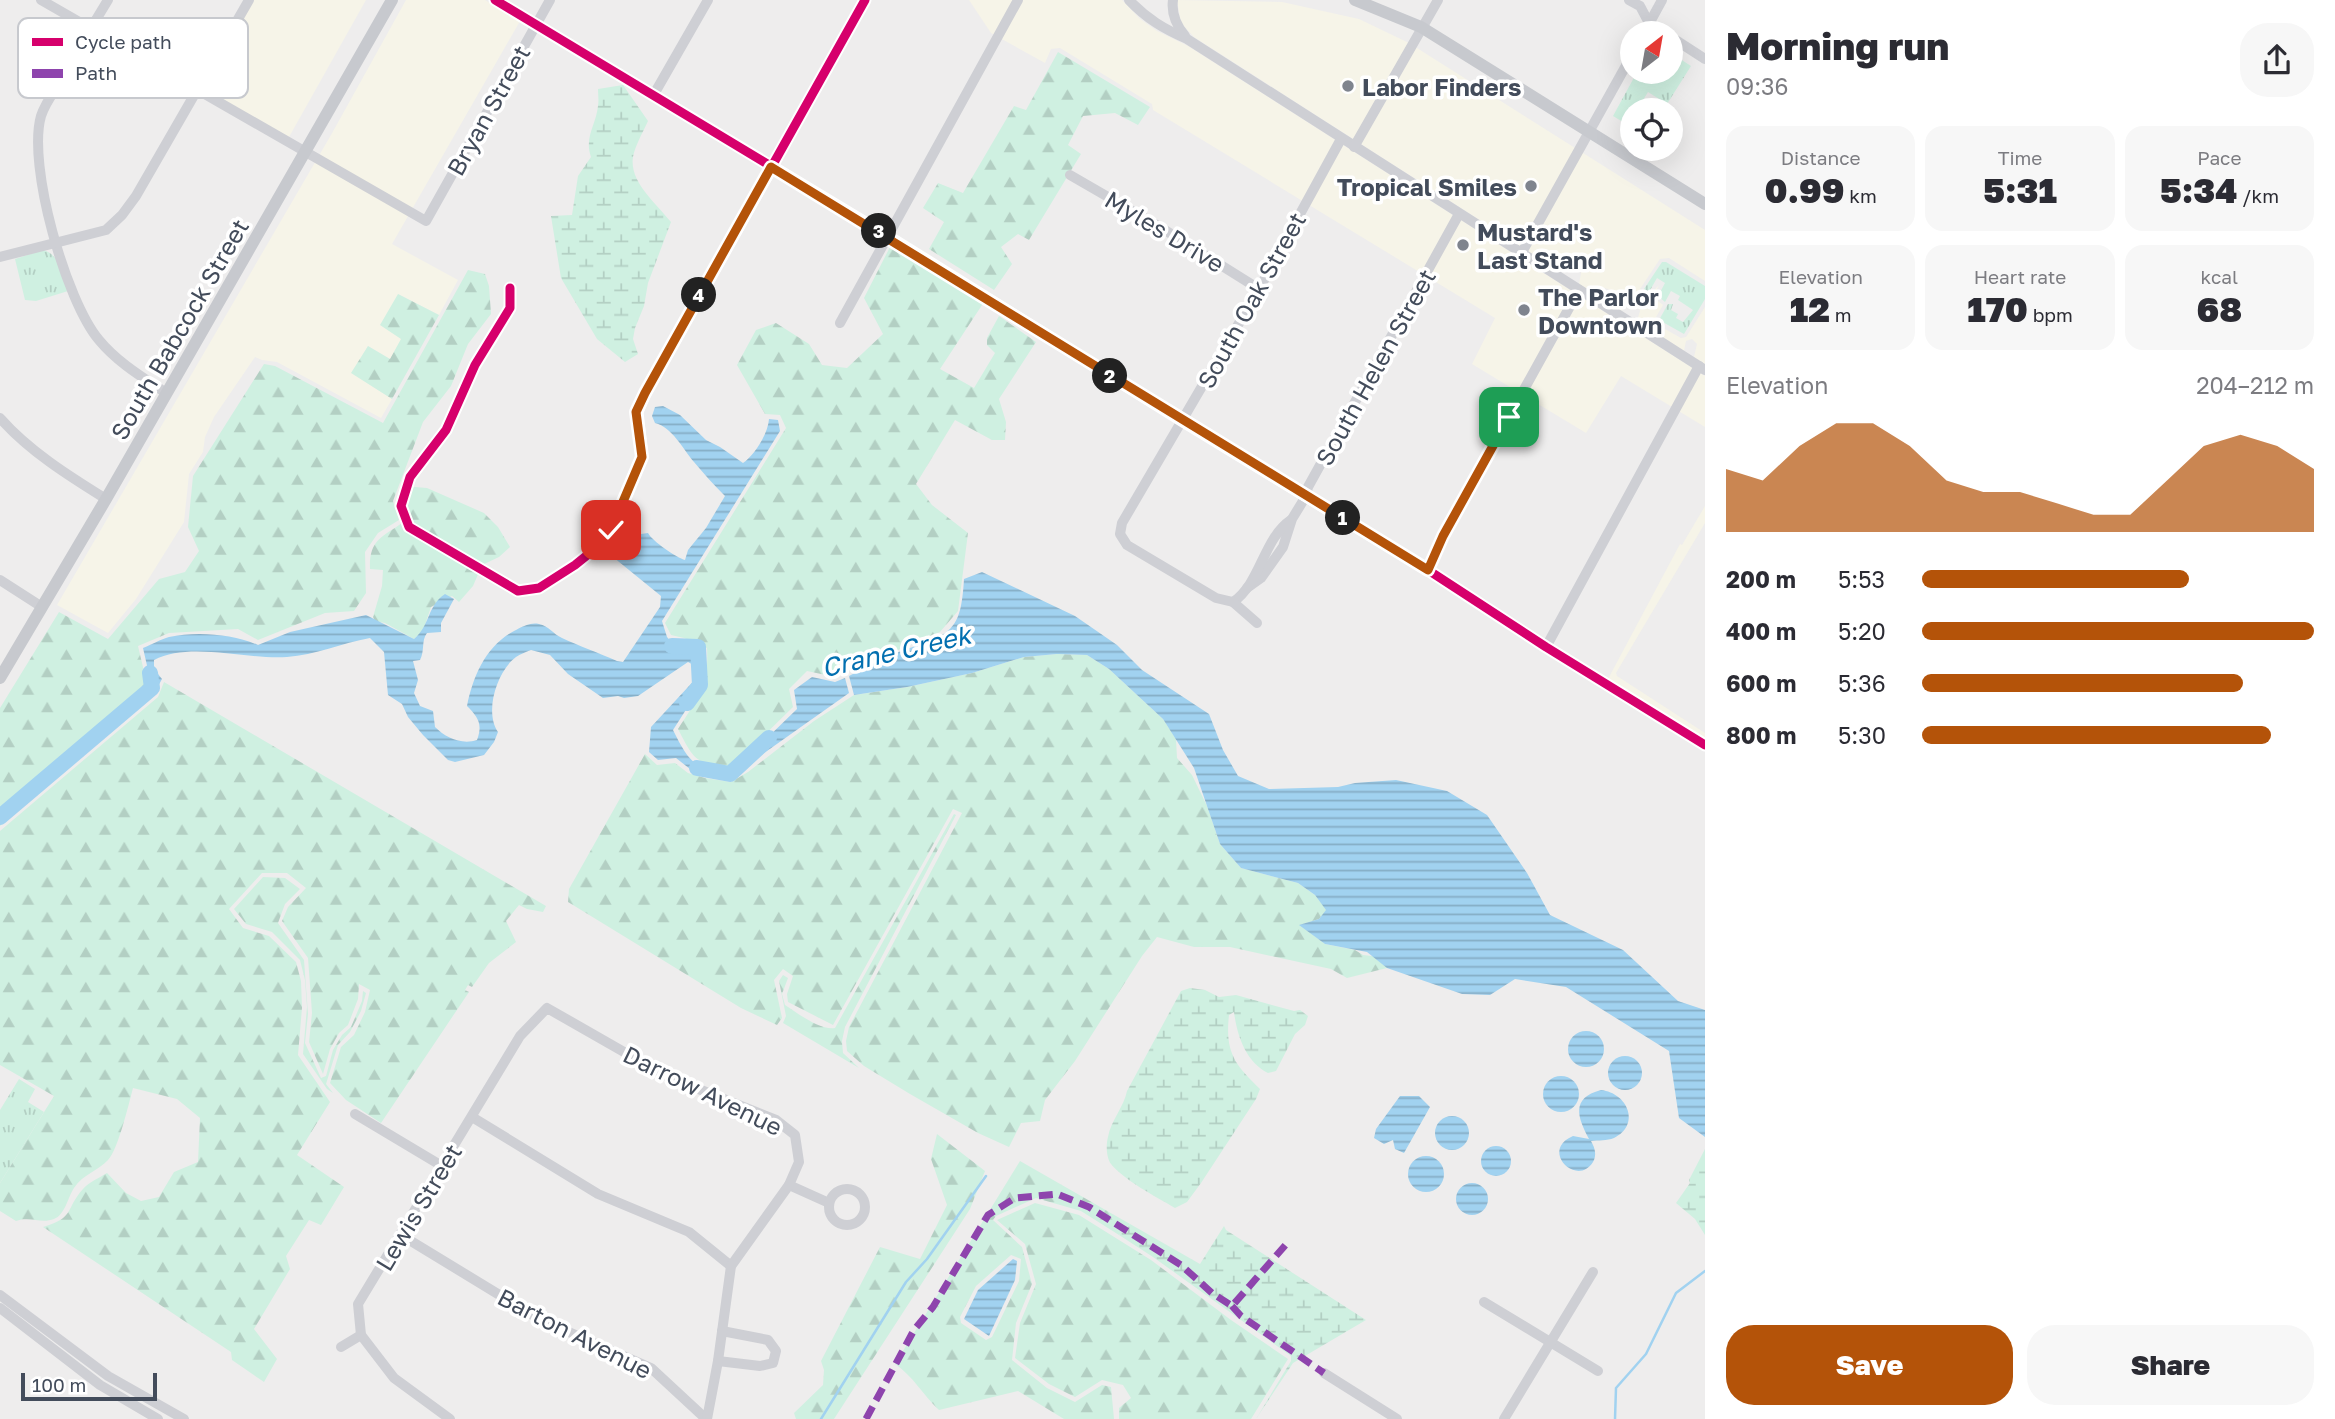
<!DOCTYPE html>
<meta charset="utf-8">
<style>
:root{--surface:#fff;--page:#f7f7f7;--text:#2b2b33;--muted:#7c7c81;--accent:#b45309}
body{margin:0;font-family:"Golos Text",sans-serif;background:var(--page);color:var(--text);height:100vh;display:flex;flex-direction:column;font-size:26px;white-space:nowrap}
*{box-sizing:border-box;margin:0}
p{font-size:23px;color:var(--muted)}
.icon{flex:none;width:38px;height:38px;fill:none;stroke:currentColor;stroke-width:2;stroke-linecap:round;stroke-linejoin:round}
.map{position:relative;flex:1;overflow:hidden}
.details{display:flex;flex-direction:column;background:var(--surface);width:630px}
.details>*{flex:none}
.needle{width:46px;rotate:31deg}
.fabs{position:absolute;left:1620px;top:21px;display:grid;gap:14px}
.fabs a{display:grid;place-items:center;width:63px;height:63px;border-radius:50%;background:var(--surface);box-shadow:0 7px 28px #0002;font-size:35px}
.scale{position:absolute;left:21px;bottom:18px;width:136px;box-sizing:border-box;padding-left:7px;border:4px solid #434c5b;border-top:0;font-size:19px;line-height:24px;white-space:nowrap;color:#434c5b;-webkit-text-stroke:5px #fff;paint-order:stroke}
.pin{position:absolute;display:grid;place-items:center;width:60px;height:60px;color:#fff;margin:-30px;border-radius:14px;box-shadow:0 4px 10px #0006}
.km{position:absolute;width:35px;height:35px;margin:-18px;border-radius:50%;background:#222;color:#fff;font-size:19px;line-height:35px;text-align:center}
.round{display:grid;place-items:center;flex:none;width:74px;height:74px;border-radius:28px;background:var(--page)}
.overview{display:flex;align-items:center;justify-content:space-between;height:119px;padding:0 21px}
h1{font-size:38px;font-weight:800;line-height:52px}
.stats{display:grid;grid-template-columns:repeat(3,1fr);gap:10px;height:119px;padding:7px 21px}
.stats div{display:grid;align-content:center;border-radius:18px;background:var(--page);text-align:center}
.stats b{font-size:35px;font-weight:800}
.stats small{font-size:19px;font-weight:400}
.stats p{font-size:19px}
.chart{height:196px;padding:14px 21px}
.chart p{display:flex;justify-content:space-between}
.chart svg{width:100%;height:126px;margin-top:7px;fill:var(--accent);opacity:.7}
.button{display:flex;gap:14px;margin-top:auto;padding:14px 21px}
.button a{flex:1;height:80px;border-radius:28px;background:var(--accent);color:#fff;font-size:28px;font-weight:800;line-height:80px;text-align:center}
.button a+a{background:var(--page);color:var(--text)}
ul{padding:0 21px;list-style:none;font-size:23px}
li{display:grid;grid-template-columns:112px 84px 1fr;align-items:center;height:52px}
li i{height:18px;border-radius:9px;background:var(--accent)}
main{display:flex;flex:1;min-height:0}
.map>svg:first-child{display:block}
</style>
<main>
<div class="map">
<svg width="1705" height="1419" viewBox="0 0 1705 1419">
<defs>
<pattern id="grass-tufts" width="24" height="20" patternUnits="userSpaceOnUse" patternTransform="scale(1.75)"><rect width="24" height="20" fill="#cff0e1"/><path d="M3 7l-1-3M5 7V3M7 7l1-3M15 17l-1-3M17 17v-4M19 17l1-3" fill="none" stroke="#b3cfc3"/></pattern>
<pattern id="forest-firs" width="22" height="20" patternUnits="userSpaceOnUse" patternTransform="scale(1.75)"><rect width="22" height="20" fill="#cff0e1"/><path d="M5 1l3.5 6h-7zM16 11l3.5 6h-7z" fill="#b3cfc3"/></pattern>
<pattern id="wetland-marsh" width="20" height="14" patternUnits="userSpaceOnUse" patternTransform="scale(1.75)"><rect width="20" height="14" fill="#cff0e1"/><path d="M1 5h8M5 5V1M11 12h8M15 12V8" fill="none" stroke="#b3cfc3"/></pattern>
<pattern id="water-rules" width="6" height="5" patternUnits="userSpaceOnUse" patternTransform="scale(1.75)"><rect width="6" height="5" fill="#a1d2f0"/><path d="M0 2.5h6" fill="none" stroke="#85adc5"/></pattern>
</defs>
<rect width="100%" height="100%" fill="#eeeded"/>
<g fill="#f6f4e8">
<polygon points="244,0 366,0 289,137 194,86"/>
<polygon points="406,0 485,0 520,21 392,244 458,280 439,315 398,294 402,339 390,359 368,346 352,373 392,399 381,418 277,362 262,360 255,357 214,417 205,437 203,452 189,474 184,522 136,599 108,633 57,605 331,135"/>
<polygon points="969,0 1122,0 1140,19 1157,31 1188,46 1705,376 1705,427 1621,376 1586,433 1472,364 1495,318 1153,110 1152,104 1060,48 1051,49 1045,63 991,33"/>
<polygon points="1177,0 1282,2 1359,19 1409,43 1705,230 1705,281 1669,258 1660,259 1640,289 1649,296 1659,285 1653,297 1663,305 1656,317 1652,330 1637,321 1640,311 1638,306 1628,301 1621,311 1613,306 1620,298 1618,293 1605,288 1601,291 1601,298 1579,284 1581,273 1579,269 1564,261 1560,265 1559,271 1194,37 1181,23"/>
<polygon points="1705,307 1705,364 1694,357 1697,344 1692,339 1686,341 1684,351 1663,337 1665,329 1681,338 1686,337"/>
<polygon points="1705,506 1705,523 1616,673 1617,676 1705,733 1705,739 1608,679 1680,544 1682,545"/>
</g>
<g fill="url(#grass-tufts)">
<polygon points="1671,53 1691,66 1667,104 1648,92 1637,110 1633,110 1633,117 1628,125 1613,116 1637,72 1671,72"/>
<path d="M43,250c17,4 20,27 25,41l-32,10 -11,-1 -10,-41z"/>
<polygon points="1662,262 1666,262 1705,286 1705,299 1684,334 1659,320 1668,304 1673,304 1671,310 1678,314 1676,318 1683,322 1693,310 1678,300 1680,296 1671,291 1665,302 1658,296 1665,283 1657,278 1649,292 1644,289"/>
<polygon points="19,1079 35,1089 28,1102 44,1112 0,1183 0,1110"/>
</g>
<g fill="url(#forest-firs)" fill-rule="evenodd">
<polygon points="1058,52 1150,107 1138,125 1115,113 1083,116 1068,145 1081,154 1029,240 1018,234 1001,247 1012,264 994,290 929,249 944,222 923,208 938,183 963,193 1014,106 1026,110"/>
<path d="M890,247l94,55 -44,67 34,19 21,-35 -8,-8v-7l12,-22 37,26 -37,57 7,23 -1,18h-13l-37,-20 -39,64 16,21 36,28 -10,78 -18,21 -105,45 -28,-6 -18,18 4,18 -63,62c-35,-6 -36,-9 -52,-40 20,-31 31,-42 29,-81l-23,-10 -13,-3 -6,-12 121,-195 -6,-13 -15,-1 -28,-49 19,-35 20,-7 33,21 13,21 25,3 36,-34 -19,-36z"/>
<polygon points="468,270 485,274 489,286 491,314 468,344 451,386 423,422 393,501 399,520 378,533 365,552 366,593 354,611 325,613 258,640 238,629 169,633 138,646 147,684 144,689 0,810 0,708 59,612 108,639 159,579 185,572 199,551 188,527 193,476 264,364 275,366 383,423"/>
<polygon points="398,294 439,315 392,399 351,373 368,346 390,359 401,339 380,325"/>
<path d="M403,486l24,2 57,25 14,14 12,20 -11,10 -17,8 -9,21 -14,16 -7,-6 -21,11 -8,24 -9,8 -29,-16 -10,-2 -2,-4 9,-31 1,-16 -13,-1c-1,-29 11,-31 32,-46l-5,-22z"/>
<polygon points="1057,654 1087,655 1109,669 1163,719 1176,739 1177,758 1192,775 1207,806 1220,844 1241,868 1298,883 1315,895 1327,910 1319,919 1300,925 1325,944 1355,950 1363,955 1380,957 1390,962 1387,968 1347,978 1331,969 1230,947 1194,947 1157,937 1142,956 1075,1061 1045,1100 1040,1121 1021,1123 1009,1147 978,1133 910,1094 864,1066 847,1051 846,1041 849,1027 962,813 953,809 833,1025 788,1002 787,994 793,976 783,969 774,980 782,1018 777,1025 741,1008 568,902 569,889 645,754 657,765 675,763 688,773 705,778 731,782 748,772 814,721 854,695 907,687 972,673 1024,657"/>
<path d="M164,682l382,224 -3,6 -16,-3 -8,-4 -13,16 10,21 -27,21 -17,24 -4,-2 -3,5 4,2 -88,131 -35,-23 -16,-17 11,-36 13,-12 11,-23 5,-22 -11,-6 -1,15 -10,26 -9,8 -9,16 -7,25 -14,-32 3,-29 -4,-55 -26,-37 6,-14 18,-19 -19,-15h-25l-33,36 14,19 26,8 27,26 5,19 1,27 -4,47 32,47 -33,53 47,32 -23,38 -12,-5 -23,36 4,13 -36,60 23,30 -13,23 -32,-22 -1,-8 -188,-125c32,-9 22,-18 40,-38 6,-7 16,-11 24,-16l19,20 15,8 18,-4 15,-25 24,-10 2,-44 -23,-19 -44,-11c-4,15 -15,62 -25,72 -10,11 -25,14 -34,28 -6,9 -9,27 -20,31 -13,5 -24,-3 -38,2l-16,-10v-28l54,-87 -54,-31v-234l158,-134z"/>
<path d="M954,814l2,1 -111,212 -3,14 1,12 16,15 -76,-45 3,-7 -7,-35 4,-6 5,3 -6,16 3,11c14,9 34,25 50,23z"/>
<polygon points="263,877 285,878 300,889 285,904 278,923 304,960 308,1014 305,1043 321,1078 326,1076 333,1050 342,1035 351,1027 362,1001 363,991 366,993 361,1011 350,1032 338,1045 326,1084 333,1093 327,1089 303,1054 307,1007 305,980 300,960 272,932 246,924 234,909"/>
<polygon points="937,1134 985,1171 970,1209 834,1419 796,1419 794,1413 823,1385 824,1370 821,1361 880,1247 920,1259 947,1205 931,1159"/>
<path d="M1020,1161l110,63 -11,11 -38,-24 -45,-13 -40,18 -3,4 29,27 10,37 -16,39 -4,37 35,28 28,14 27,-17 9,2 3,32h-50l-46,-28 -79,19c-16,-15 -26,-34 -44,-46zM1011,1255l10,4 -2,22 -27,56 -6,3 -25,-17 -1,-6 16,-31z"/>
<polygon points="1035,1203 1079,1215 1151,1260 1231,1320 1288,1359 1251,1419 1119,1419 1119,1408 1131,1398 1123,1385 1102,1380 1075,1397 1049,1384 1015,1358 1020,1323 1036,1284 1025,1244 997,1220"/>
</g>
<g fill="url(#wetland-marsh)">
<path d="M623,85l25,36c-5,11 -13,25 -15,36 -4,25 24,47 38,65l-23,61 -4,23 -9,22 -2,11 5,15 -13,8 -28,-23 -36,-61 -10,-62 21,-1 6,-39 13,-19c-7,-20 5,-32 7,-51 1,-5 0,-12 0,-17z"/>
<polygon points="148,691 153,695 0,826 0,816"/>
<path d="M1190,988l15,2 14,7 17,-2 58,16 6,-1 8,6 -3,9 -10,9 -19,37 -8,2c-22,-11 -31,-37 -34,-61l-5,3c-4,37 5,49 31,74l-4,10 -55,84 -14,19 -12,6c-20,-12 -50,-27 -64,-44 -5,-7 -5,-20 -3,-27 3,-17 16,-30 19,-46l54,-100z"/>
<polygon points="1705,1149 1705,1235 1695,1219 1676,1203 1690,1183 1689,1180"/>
<polygon points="1130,1224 1200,1264 1224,1226 1226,1230 1366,1320 1293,1363 1256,1419 1291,1361 1291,1356 1153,1257 1119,1235"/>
</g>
<g fill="url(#water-rules)">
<path d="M663,406l17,9 26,25 14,7 23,16c11,-7 25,-29 26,-44l9,1 2,11 -118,190 5,16 6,7 13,-1 17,8 1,20 -6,20 -25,39c16,32 21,39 57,44l67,-65 -3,-19 18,-13 23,5 10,-4 4,15 -119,84 -40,-8 -14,-11 -18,2 -9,-8 2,-25 50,-54 -2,-5 -11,-6 -50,34 -14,2 -6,-2 -15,2 -35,-24 -18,-19 -19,-5c-5,2 -11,4 -15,7 -19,14 -32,55 -18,75l-4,10 -10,13 -29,7 -7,-2 -25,-25 -15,-18 -6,-13 -14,-9 -4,-43 -14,-14c-28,5 -55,17 -83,19 -40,3 -97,-16 -133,3v9l8,10 -8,15 -1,1 -5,-4 3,-8 -8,-35c8,-3 18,-9 26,-11 28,-6 64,-3 89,8l32,-13 76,-17 48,24c16,-13 13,-33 31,-45l9,5 -13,24v9l-14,1c-6,8 -2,18 -7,27l-7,1 5,19 -4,13 6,13 13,5 2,16c11,11 27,18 42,13 6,-16 1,-23 -10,-34 6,-30 19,-60 47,-75 8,-4 16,-9 25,-7 10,2 14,10 23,14 17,8 37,15 55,23l6,1 37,-55 1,-11 -48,-39 -3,-6v-9l10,-5 28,-4c4,8 29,25 37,27l3,-10 18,-22 19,-32c-11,-11 -21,-22 -31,-34 -11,-13 -22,-35 -39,-39l-3,-7 3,-9z"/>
<path d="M982,572l93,44 42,29 25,25 67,44 14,36 15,26 31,13 69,-2 17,-4 41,-3 51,11 40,24 40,58 23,42 73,35 55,51 27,9v127l-26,-19 -10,-67 -103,-64 -51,-8 -25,16 -28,-1 -75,-26 -20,-16 -42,-8 -26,-19 20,-6 7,-9 -11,-15 -17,-12 -57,-15 -21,-24 -26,-76 -31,-49 -54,-50 -22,-14 -30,-1 -33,3 -52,16 -65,14 -53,8 -5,-19c18,-9 36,-19 55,-26 47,-16 57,-18 60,-71z"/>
<circle cx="1586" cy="1049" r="18"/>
<circle cx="1625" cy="1073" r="17"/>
<circle cx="1561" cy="1094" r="18"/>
<path d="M1601,1090c27,3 40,35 13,48 -7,3 -16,2 -23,3 4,7 6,14 2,21 -16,26 -54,-12 -20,-26l16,3c-11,-21 -19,-41 12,-49z"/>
<polygon points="1400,1096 1419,1096 1430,1107 1404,1153 1395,1149 1393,1140 1384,1144 1374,1138 1376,1129"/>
<circle cx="1452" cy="1133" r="17"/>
<circle cx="1496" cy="1161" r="15"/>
<circle cx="1426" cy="1174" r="18"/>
<circle cx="1472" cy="1199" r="16"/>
<polygon points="1013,1259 1017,1261 1015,1280 989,1336 964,1319 978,1290"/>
</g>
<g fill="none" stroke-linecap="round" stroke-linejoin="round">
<g stroke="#a1d2f0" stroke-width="2.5">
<polyline points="821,1419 906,1282 927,1259 986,1176"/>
<polyline points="1615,1419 1616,1388 1646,1354 1676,1293 1705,1271"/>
</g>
<g stroke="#a1d2f0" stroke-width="16">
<polyline points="672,646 698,647 700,685 687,703"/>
<polyline points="697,768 730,774 769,738"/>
<polyline points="0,817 152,688 150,673"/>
</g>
<g stroke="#cecfd4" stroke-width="10">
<polyline points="41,0 426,221 550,0"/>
<path d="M108,0c-16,26 -31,52 -46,79 -7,11 -17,24 -21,37 -14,49 25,185 58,224 18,22 43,37 67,53"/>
<polyline points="495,0 887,236 1183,421 1428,570 1546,647 1705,745"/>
<path d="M1129,0c18,19 35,29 58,39l518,331"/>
<path d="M1173,0c-2,14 3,25 12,36"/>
<polyline points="1629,0 1640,6 1649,23 1666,33"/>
<polyline points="1644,33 1662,0"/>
<polyline points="1671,37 1705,59"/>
<polyline points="653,96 708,0"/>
<polyline points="1354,147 1438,0"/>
<polyline points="1070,175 1160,227 1259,289"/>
<polyline points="1521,254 1633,53"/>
<polyline points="0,257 106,230 122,215 136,196 249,0"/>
<polyline points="510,288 510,308 475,365 446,430 410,477 401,506 409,527 518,591 539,588 575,565 601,544 611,530 642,457 637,412 645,393 865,0"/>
<polyline points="840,323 1018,0"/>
<path d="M0,418c29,33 69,58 106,81"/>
<polyline points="1428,570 1443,536 1579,290"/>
<polyline points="0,580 42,607"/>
<polyline points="1247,588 1261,578 1283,547 1292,519 1306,496 1308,487 1459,214"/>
<path d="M1233,602c28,-19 30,-63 58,-82"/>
<polyline points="1257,623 1233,602 1216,598 1127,545 1120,534 1122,523 1259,289 1341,139"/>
<polyline points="1546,647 1699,366"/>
<polyline points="355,1114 442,1166"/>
<polyline points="472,1117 598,1194 689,1232 731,1266"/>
<polyline points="789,1185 829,1203"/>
<circle cx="847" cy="1207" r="18"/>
<polyline points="401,1235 539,1319 651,1368 706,1419"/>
<polyline points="0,1295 108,1376 184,1419"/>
<polyline points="1484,1302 1598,1371"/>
<polyline points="0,1308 100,1385 158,1419"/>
<polyline points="341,1347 361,1335"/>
<polyline points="718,1361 760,1366 773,1363 776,1351 768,1340 722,1331"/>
<polyline points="1324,1373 1397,1419"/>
<polyline points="450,1419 394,1378 361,1335 358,1304 520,1036 547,1008 666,1076 776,1120 795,1135 799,1162 789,1185 731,1266 718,1361 707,1419"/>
<polyline points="1504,1419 1593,1272"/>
</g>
<g stroke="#c7c9ce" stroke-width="12">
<polyline points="1355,0 1421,27 1705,204"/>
<polyline points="0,678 106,499 392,0"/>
</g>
<g stroke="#8e44ad" stroke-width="7" stroke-dasharray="14 7" stroke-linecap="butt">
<polyline points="1232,1306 1241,1316 1324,1373"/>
<polyline points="866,1419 914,1330 933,1307 988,1215 1015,1198 1057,1194 1089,1207 1181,1265 1212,1293 1232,1306 1289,1241"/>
</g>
<g stroke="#fff" stroke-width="13">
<g id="cycleway">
<polyline points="495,0 887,236 1183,421 1428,570 1546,647 1705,745"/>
<polyline points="510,288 510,308 475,365 446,430 410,477 401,506 409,527 518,591 539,588 575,565 601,544 611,530 642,457 637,412 645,393 865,0"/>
</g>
</g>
<use href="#cycleway" stroke="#d6006c" stroke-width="9"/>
</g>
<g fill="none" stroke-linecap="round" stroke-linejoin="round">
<g stroke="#fff" stroke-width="14">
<polyline id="route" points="611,530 642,457 636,412 645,393 771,167 1428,570 1443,536 1509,417"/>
</g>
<use href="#route" stroke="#b45309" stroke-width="9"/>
</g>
<g fill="#7f848e" stroke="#fff" stroke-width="2.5">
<circle cx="1348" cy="86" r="7"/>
<circle cx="1531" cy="186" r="7"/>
<circle cx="1463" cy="245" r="7"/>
<circle cx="1524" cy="310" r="7"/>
</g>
<g text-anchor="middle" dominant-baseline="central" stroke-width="7" stroke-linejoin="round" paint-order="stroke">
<g font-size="24" font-weight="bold" fill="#434c5b" stroke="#fff" text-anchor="start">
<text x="1362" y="86">Labor Finders</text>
<text x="1517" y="186" text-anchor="end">Tropical Smiles</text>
<text x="1477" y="231">Mustard's<tspan x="1477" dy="28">Last Stand</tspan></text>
<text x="1538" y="296">The Parlor<tspan x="1538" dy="28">Downtown</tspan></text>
</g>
<g font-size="24" fill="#434c5b" stroke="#fff">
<text transform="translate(488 110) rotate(-61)">Bryan Street</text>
<text transform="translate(1165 231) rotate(31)">Myles Drive</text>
<text transform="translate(1251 300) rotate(-61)">South Oak Street</text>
<text transform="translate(179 329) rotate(-60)">South Babcock Street</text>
<text transform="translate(1375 367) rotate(-61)">South Helen Street</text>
<text transform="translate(703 1090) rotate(26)">Darrow Avenue</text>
<text transform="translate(418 1207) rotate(-59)">Lewis Street</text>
<text transform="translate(575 1333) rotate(27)">Barton Avenue</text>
</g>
<g font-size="26" font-style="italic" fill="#026fb0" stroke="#fff">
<text transform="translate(896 651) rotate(-13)">Crane Creek</text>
</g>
</g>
<rect x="18" y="18" width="230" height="80" rx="10" fill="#fff" stroke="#c7c9ce" stroke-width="2"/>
<rect x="32" y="38" width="31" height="8" fill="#d6006c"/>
<rect x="32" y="69" width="31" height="9" fill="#8e44ad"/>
<g font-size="19" fill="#434c5b">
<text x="75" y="49">Cycle path</text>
<text x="75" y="80">Path</text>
</g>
</svg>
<div class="fabs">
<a><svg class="needle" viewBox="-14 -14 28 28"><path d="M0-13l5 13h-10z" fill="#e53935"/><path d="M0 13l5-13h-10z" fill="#7c7c81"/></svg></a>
<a><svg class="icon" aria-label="locate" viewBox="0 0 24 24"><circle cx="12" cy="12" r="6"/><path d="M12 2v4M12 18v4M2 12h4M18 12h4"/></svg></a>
</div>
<div class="scale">100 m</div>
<div class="pin" style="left:1509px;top:417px;background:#1e9e55"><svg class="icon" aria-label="arrive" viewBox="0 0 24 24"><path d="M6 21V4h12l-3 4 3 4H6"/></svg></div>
<div class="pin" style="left:611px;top:530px;background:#d93025"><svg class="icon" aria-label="check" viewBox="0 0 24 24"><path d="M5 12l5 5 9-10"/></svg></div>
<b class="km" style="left:1343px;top:518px">1</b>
<b class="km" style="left:1110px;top:376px">2</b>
<b class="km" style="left:879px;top:231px">3</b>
<b class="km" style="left:699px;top:295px">4</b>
</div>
<section class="details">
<div class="overview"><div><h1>Morning run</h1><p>09:36</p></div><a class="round"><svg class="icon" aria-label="share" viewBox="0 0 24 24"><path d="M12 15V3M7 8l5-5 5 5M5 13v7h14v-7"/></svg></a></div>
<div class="stats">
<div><p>Distance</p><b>0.99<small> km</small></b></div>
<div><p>Time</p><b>5:31</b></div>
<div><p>Pace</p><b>5:34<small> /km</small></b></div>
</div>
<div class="stats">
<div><p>Elevation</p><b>12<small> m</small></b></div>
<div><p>Heart rate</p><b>170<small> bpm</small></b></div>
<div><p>kcal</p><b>68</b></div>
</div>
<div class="chart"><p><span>Elevation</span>204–212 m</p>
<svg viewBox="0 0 160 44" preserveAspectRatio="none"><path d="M0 44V22L10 26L20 14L30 6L40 6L50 14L60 26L70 30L80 30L90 34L100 38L110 38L120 26L130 14L140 10L150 14L160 22V44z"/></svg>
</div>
<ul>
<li><b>200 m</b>5:53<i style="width:68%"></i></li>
<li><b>400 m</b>5:20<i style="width:100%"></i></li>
<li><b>600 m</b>5:36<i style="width:82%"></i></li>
<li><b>800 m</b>5:30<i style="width:89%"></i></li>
</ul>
<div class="button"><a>Save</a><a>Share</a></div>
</section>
</main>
